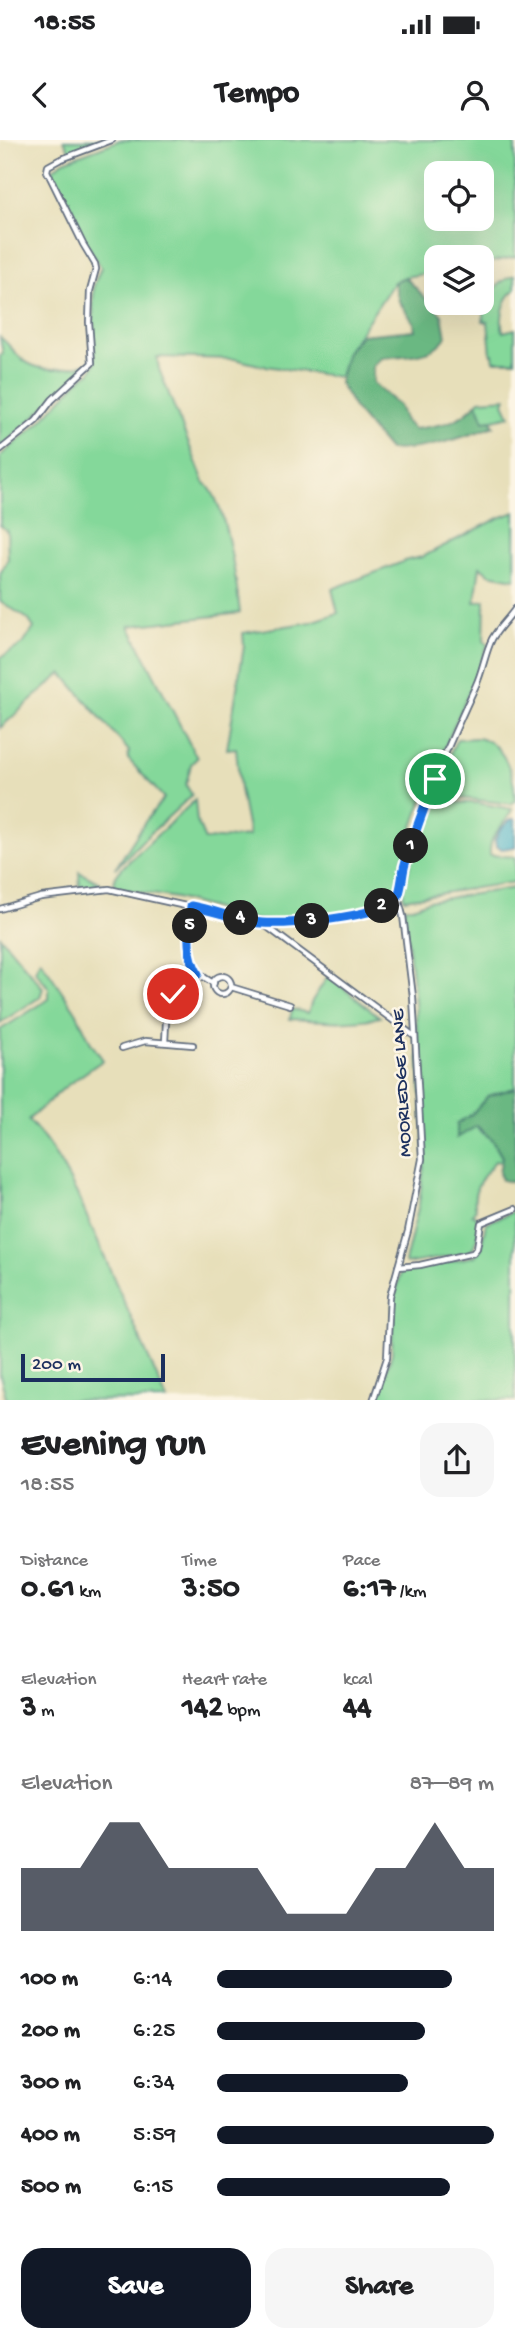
<!DOCTYPE html>
<meta charset="utf-8">
<style>
:root{--surface:#fff;--page:#f6f6f6;--text:#202124;--muted:#757577;--accent:#111827}
body{margin:0;font-family:"Gochi Hand",sans-serif;background:var(--page);color:var(--text);height:100vh;display:flex;flex-direction:column;font-size:26px;white-space:nowrap}
*{box-sizing:border-box;margin:0}
p{font-size:23px;color:var(--muted)}
.icon{flex:none;width:38px;height:38px;fill:none;stroke:currentColor;stroke-width:2;stroke-linecap:round;stroke-linejoin:round}
.map{position:relative;height:1260px;overflow:hidden}
.details{display:flex;flex-direction:column;background:var(--surface);flex:1}
.details>*{flex:none}
.buttons{position:absolute;left:424px;top:21px;display:grid;gap:14px}
.buttons a{display:grid;place-items:center;width:70px;height:70px;border-radius:14px;background:var(--surface);box-shadow:0 7px 28px #0002;font-size:35px}
.scale{position:absolute;left:21px;bottom:18px;width:144px;box-sizing:border-box;padding-left:7px;border:4px solid #1b2f5e;border-top:0;font-size:19px;line-height:24px;white-space:nowrap;color:#1b2f5e;-webkit-text-stroke:5px #fcf5e5;paint-order:stroke}
.pin{position:absolute;display:grid;place-items:center;width:60px;height:60px;color:#fff;margin:-30px;border:4px solid #fff;border-radius:50%;box-shadow:0 2px 7px #0007}
.km{position:absolute;width:35px;height:35px;margin:-18px;border-radius:50%;background:#222;color:#fff;font-size:19px;line-height:35px;text-align:center}
.round{display:grid;place-items:center;flex:none;width:74px;height:74px;border-radius:21px;background:var(--page)}
.summary{display:flex;align-items:center;justify-content:space-between;height:119px;padding:0 21px}
h1{font-size:38px;font-weight:700;line-height:52px}
.stats{display:grid;grid-template-columns:repeat(3,1fr);gap:10px;height:119px;padding:7px 21px}
.stats div{display:grid;align-content:center}
.stats b{font-size:30px;font-weight:700}
.stats small{font-size:19px;font-weight:400}
.stats p{font-size:19px}
.chart{height:196px;padding:14px 21px}
.chart p{display:flex;justify-content:space-between}
.chart svg{width:100%;height:126px;margin-top:7px;fill:var(--accent);opacity:.7}
.button{display:flex;gap:14px;margin-top:auto;padding:14px 21px}
.button a{flex:1;height:80px;border-radius:21px;background:var(--accent);color:#fff;font-size:28px;font-weight:700;line-height:80px;text-align:center}
.button a+a{background:var(--page);color:var(--text)}
ul{padding:0 21px;list-style:none;font-size:23px}
li{display:grid;grid-template-columns:112px 84px 1fr;align-items:center;height:52px}
li i{height:18px;border-radius:9px;background:var(--accent)}
.status{display:flex;justify-content:space-between;align-items:center;height:49px;padding:0 35px;background:var(--surface);direction:ltr}
.status svg{height:19px;fill:currentColor}
header{display:flex;justify-content:space-between;align-items:center;height:91px;padding:0 21px;background:var(--surface);font-size:32px;font-weight:700}
.map>svg:first-child{display:block}
</style>
<div class="status"><b>18:55</b><svg viewBox="0 0 49 12"><path d="M0 12V9h3v3zM5 12V6h3v6zM10 12V3h3v9zM15 12V0h3v12zM26 1h20v11H26zM47 4h2v5h-2z"/></svg></div>
<header><svg class="icon" aria-label="back" viewBox="0 0 24 24"><path d="M15 5l-7 7 7 7"/></svg>Tempo<svg class="icon" aria-label="person" viewBox="0 0 24 24"><circle cx="12" cy="8" r="4"/><path d="M4 21q1-7 8-7t8 7"/></svg></header>
<div class="map">
<svg width="515" height="1261" viewBox="0 0 515 1261">
<rect width="100%" height="100%" fill="#fcf5e5"/>
<filter id="ink" filterUnits="userSpaceOnUse"><feTurbulence type="fractalNoise" baseFrequency=".0143" numOctaves="2"/><feDisplacementMap in="SourceGraphic" scale="14" xChannelSelector="R" yChannelSelector="G"/><feConvolveMatrix kernelMatrix="1 2 1 2 8 2 1 2 1" color-interpolation-filters="sRGB"/></filter>
<filter id="wash" filterUnits="userSpaceOnUse"><feTurbulence type="fractalNoise" baseFrequency=".00686" numOctaves="4" result="noise"/><feDisplacementMap in="SourceGraphic" scale="28" xChannelSelector="R" yChannelSelector="G"/><feGaussianBlur stdDeviation="1.57" result="paint"/><feColorMatrix in="noise" values="0 0 0 0 0 0 0 0 0 0 0 0 0 0 0 0 0 1.4 0 .05"/><feComposite in="paint" operator="in"/></filter>
<g filter="url(#wash)">
<rect width="100%" height="100%" fill="#e7dfba"/>
<g fill="#84d89a" stroke="#50847c" stroke-width="2" fill-rule="evenodd">
<polygon points="64,0 105,0 70,12"/>
<path d="M120,0h395v117l-34,7v-7h-45v15l-31,5 -11,5 -47,70 -8,25 -80,-12 -24,-6 -78,-2 2,12 45,113c22,17 33,103 36,131l-111,13 68,132 -6,6 -5,21 6,10 -53,49 -24,25 32,-50 17,-21 -36,-39 1,-8 -67,-78 -62,55v-70l23,-14 11,-16 -6,-9 -28,-18v-27l8,-15 -1,-28 -7,-6v-69l39,-33 43,-46 8,-4 5,-9 -2,-57 1,-22 7,-18 -17,-27 -32,-70 12,-9zM436,33h45v46h-45z"/>
<path d="M515,135v15c-12,9 -15,28 -12,42l12,-3v32h-21l-1,-7h-2l-3,-32 -5,-1c3,-21 10,-39 32,-46z"/>
<path d="M0,197c8,6 13,14 20,20 18,18 47,12 69,6 -30,29 -57,59 -89,84v-92l3,-1z"/>
<polygon points="506,258 504,263 510,276 484,282 477,263 480,260"/>
<path d="M515,372v67l-26,-5 -9,-8 -5,36 10,-2 -1,41 4,3c-30,83 -77,162 -93,250l-4,5 -19,8 -37,9 -65,5 -14,-1 -80,-22 -62,-10 1,-11 9,-11 71,-66 2,21 8,19 44,-4 -9,-47 -4,-41 -9,1 17,-103 -1,-13 68,-11 27,-9 -6,-24 76,-29 14,-3 77,-39z"/>
<path d="M478,598c5,2 12,3 15,6 16,14 22,37 22,57l-4,3 -76,-9 1,-10 21,-46z"/>
<path d="M439,662l38,1 35,6c-6,17 -24,24 -22,46l25,2v25l-111,17 -1,-9 22,-79 4,-6z"/>
<polygon points="79,732 100,743 101,748 80,750"/>
<path d="M515,748v200l-27,8 -16,18 -15,10 20,2 2,4 13,10 10,17 -1,5 -6,-1c-11,15 -25,28 -19,48l-4,5 5,3c3,11 1,27 -8,36l-63,11 -1,-2 14,-58 6,-47 -10,-155 -11,-95h9l15,-6z"/>
<polygon points="0,796 43,848 40,857 0,883"/>
<path d="M40,819l36,53 15,31 12,17 -38,27 -37,33c21,21 36,48 49,74l90,206 -160,1 -7,-26v-345l49,-31v-11l-14,-17z"/>
<path d="M328,836l52,41c-30,7 -60,4 -90,2l2,-10 16,4 4,-12z"/>
<polygon points="515,1071 515,1260 377,1261 392,1213 393,1165 401,1132 475,1116 481,1108 486,1083"/>
</g>
<g fill="#6bb882" stroke="#437470" stroke-width="2">
<path d="M405,137l37,38 4,22c-16,22 -39,17 -65,21l-8,8v17l26,23 6,15 9,8c27,-4 44,-5 63,-26l7,18 7,-1 3,6c-35,13 -68,24 -105,24l-33,-39 -17,-29 8,-30 14,-17 54,-5 -1,-7 -15,-22 -5,-19z"/>
<polygon points="515,948 515,1043 502,1040 499,1033 502,1017 492,1000 477,986 457,998 457,984 472,974 488,956"/>
</g>
<polygon fill="#49b2c7" stroke="#327092" stroke-width="2" points="511,679 515,679 515,707 502,709 496,706 495,700 500,690"/>
</g>
<g filter="url(#ink)">
<g fill="none" stroke-linecap="round" stroke-linejoin="round">
<g stroke="#626d7e" stroke-width="8">
<g id="street">
<polyline points="0,310 36,281 52,260 92,223 89,182 90,151 96,129 95,124 83,104 47,31 48,26 59,20 112,0"/>
<path d="M398,757c14,-74 47,-144 78,-212 7,-15 9,-32 16,-46 6,-11 16,-20 23,-30"/>
<path d="M191,766c-2,30 -11,62 23,77"/>
<polyline points="0,769 41,757 109,749 262,783 414,896"/>
<path d="M264,783c33,0 109,-2 134,-26"/>
<circle cx="222" cy="845" r="9"/>
<polyline points="231,847 290,865"/>
<path d="M165,902c3,-46 -4,-38 33,-68"/>
<polyline points="122,908 145,901 193,905"/>
<polyline points="398,1127 420,1125 473,1113 477,1108 481,1083 515,1069"/>
<polyline points="373,1261 387,1218 390,1156 408,1091 422,1019 413,857 403,776 398,757"/>
</g>
</g>
<use href="#street" stroke="#fff" stroke-width="4.5"/>
</g>
</g>
<g fill="none" stroke-linecap="round" stroke-linejoin="round" filter="url(#ink)">
<g stroke="#fff" stroke-width="14">
<path id="route" d="M173,854l25,-20c-13,-22 -9,-44 -7,-68 21,4 42,12 63,16 22,5 134,-4 144,-26 4,-9 4,-22 7,-32 9,-29 19,-57 30,-85"/>
</g>
<use href="#route" stroke="#1a73e8" stroke-width="9"/>
</g>
<g text-anchor="middle" dominant-baseline="central" stroke-width="5" stroke-linejoin="round" paint-order="stroke">
<g font-size="19" fill="#1b2f5e" stroke="#fcf5e5">
<text transform="translate(403 943) rotate(-93)">MOORLEDGE LANE</text>
</g>
</g>
</svg>
<div class="buttons">
<a><svg class="icon" aria-label="locate" viewBox="0 0 24 24"><circle cx="12" cy="12" r="6"/><path d="M12 2v4M12 18v4M2 12h4M18 12h4"/></svg></a>
<a><svg class="icon" aria-label="layers" viewBox="0 0 24 24"><path d="M12 4l9 5-9 5-9-5zM3 14l9 5 9-5"/></svg></a>
</div>
<div class="scale">200 m</div>
<div class="pin" style="left:435px;top:639px;background:#1e9e55"><svg class="icon" aria-label="arrive" viewBox="0 0 24 24"><path d="M6 21V4h12l-3 4 3 4H6"/></svg></div>
<div class="pin" style="left:173px;top:854px;background:#d93025"><svg class="icon" aria-label="check" viewBox="0 0 24 24"><path d="M5 12l5 5 9-10"/></svg></div>
<b class="km" style="left:411px;top:706px">1</b>
<b class="km" style="left:382px;top:766px">2</b>
<b class="km" style="left:312px;top:781px">3</b>
<b class="km" style="left:241px;top:778px">4</b>
<b class="km" style="left:190px;top:786px">5</b>
</div>
<section class="details">
<div class="summary"><div><h1>Evening run</h1><p>18:55</p></div><a class="round"><svg class="icon" aria-label="share" viewBox="0 0 24 24"><path d="M12 15V3M7 8l5-5 5 5M5 13v7h14v-7"/></svg></a></div>
<div class="stats">
<div><p>Distance</p><b>0.61<small> km</small></b></div>
<div><p>Time</p><b>3:50</b></div>
<div><p>Pace</p><b>6:17<small> /km</small></b></div>
</div>
<div class="stats">
<div><p>Elevation</p><b>3<small> m</small></b></div>
<div><p>Heart rate</p><b>142<small> bpm</small></b></div>
<div><p>kcal</p><b>44</b></div>
</div>
<div class="chart"><p><span>Elevation</span>87–89 m</p>
<svg viewBox="0 0 160 44" preserveAspectRatio="none"><path d="M0 44V22L10 22L20 22L30 6L40 6L50 22L60 22L70 22L80 22L90 38L100 38L110 38L120 22L130 22L140 6L150 22L160 22V44z"/></svg>
</div>
<ul>
<li><b>100 m</b>6:14<i style="width:85%"></i></li>
<li><b>200 m</b>6:25<i style="width:75%"></i></li>
<li><b>300 m</b>6:34<i style="width:69%"></i></li>
<li><b>400 m</b>5:59<i style="width:100%"></i></li>
<li><b>500 m</b>6:15<i style="width:84%"></i></li>
</ul>
<div class="button"><a>Save</a><a>Share</a></div>
</section>
